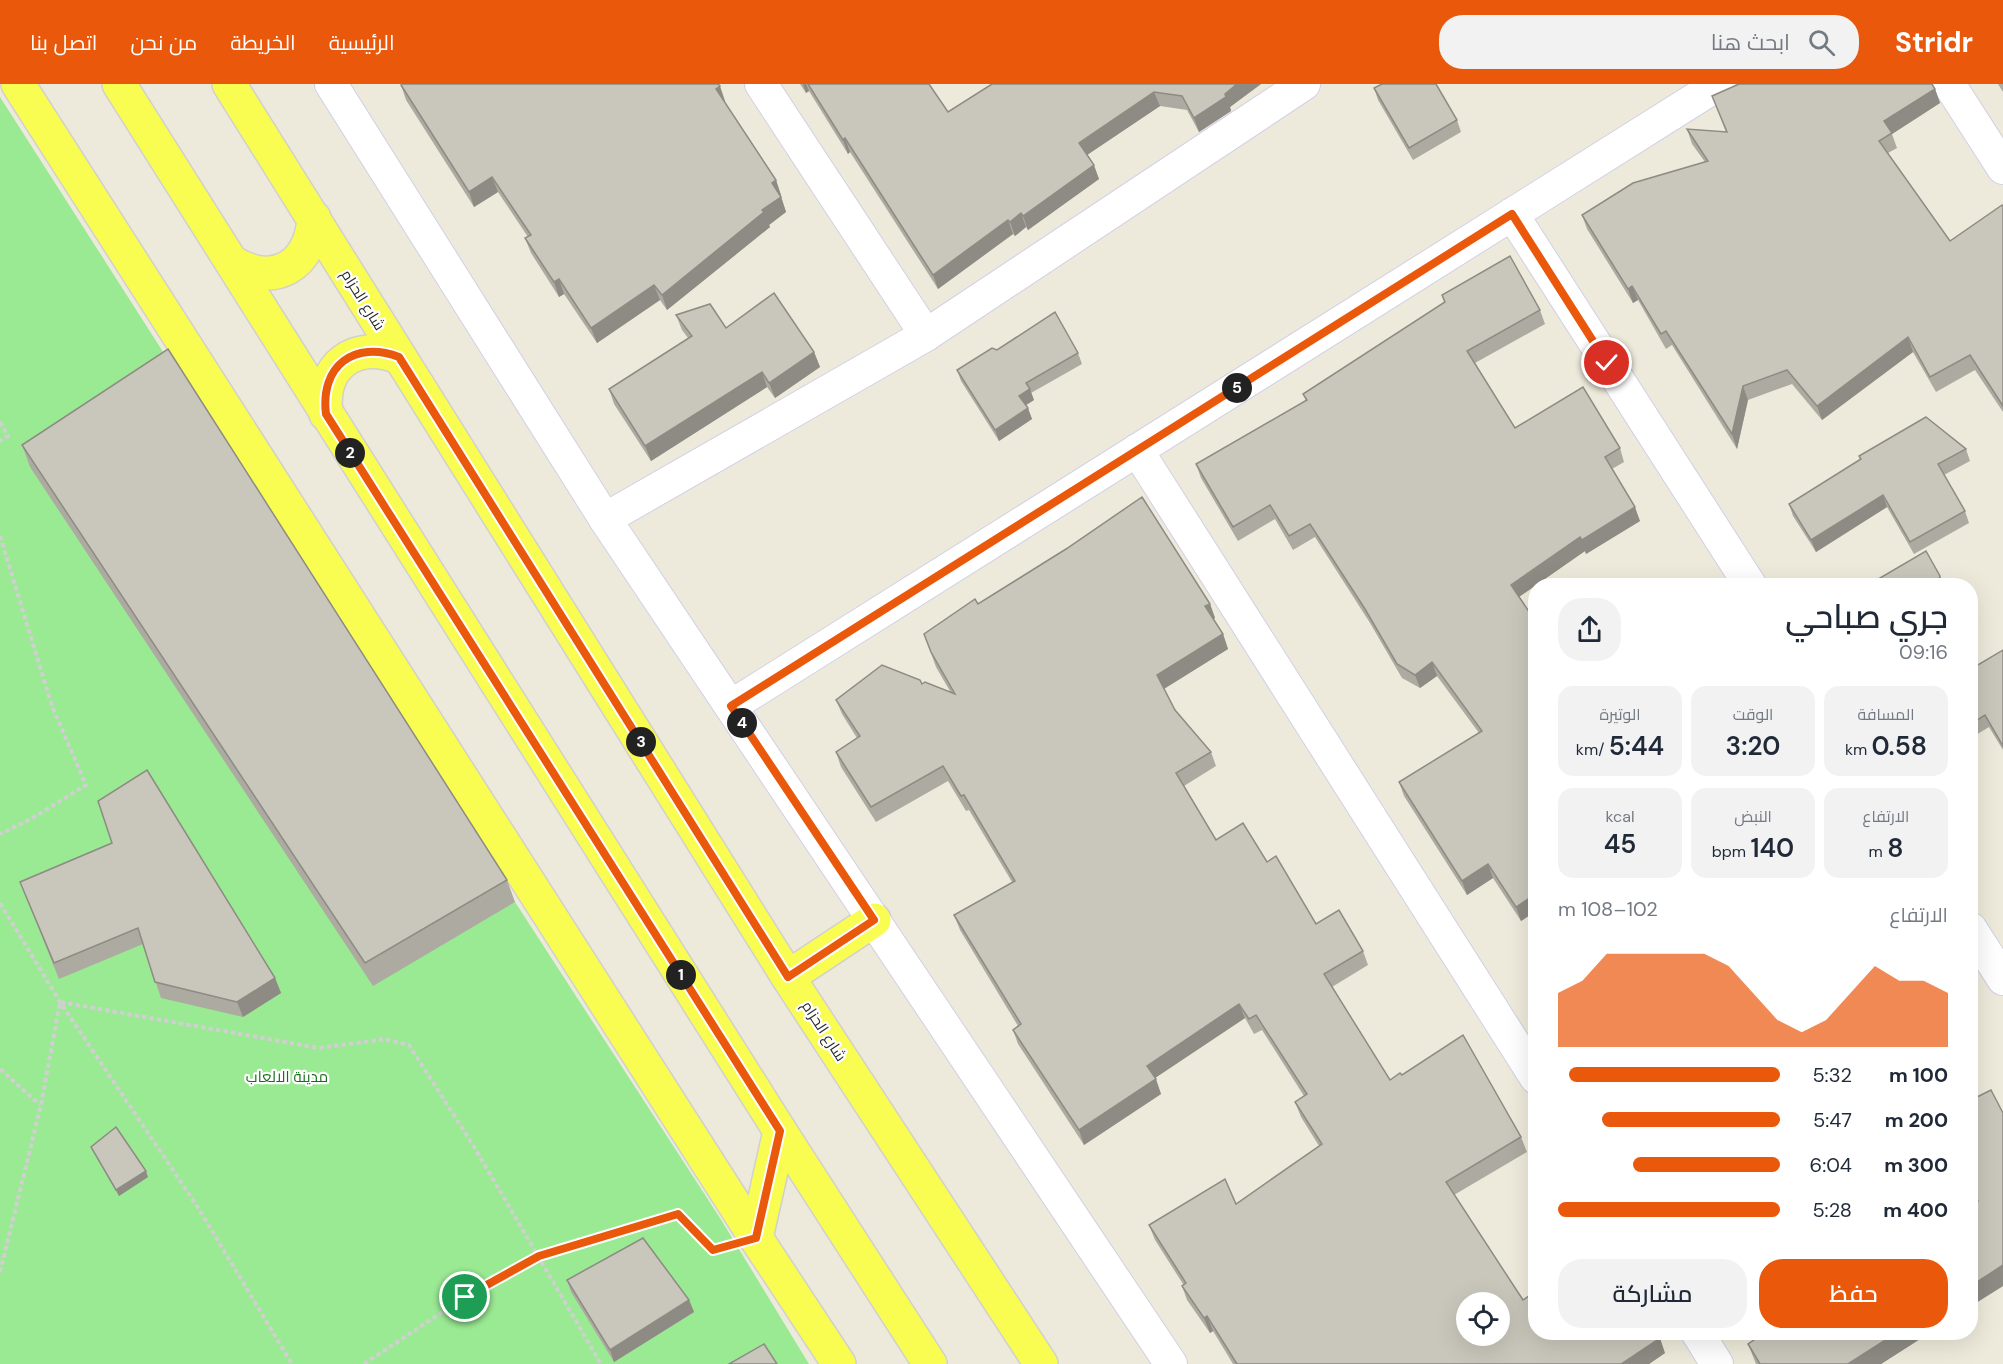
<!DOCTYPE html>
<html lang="ar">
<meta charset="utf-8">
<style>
:root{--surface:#fff;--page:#f2f2f3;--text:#1f2937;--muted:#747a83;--accent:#ea580c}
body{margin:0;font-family:"DM Sans",Cairo,sans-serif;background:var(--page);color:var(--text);direction:rtl;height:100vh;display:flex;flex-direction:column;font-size:22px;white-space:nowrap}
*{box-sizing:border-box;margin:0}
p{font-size:20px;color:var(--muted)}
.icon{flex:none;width:33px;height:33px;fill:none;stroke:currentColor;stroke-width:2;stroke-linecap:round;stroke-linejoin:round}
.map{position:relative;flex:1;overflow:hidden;direction:ltr}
.details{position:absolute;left:1528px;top:494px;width:450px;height:762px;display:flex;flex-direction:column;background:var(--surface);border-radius:24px;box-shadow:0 6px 24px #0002;direction:rtl}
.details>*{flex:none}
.fabs{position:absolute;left:1456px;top:1208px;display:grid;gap:12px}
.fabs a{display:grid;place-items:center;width:54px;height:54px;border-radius:50%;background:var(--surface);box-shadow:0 6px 24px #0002;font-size:30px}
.pin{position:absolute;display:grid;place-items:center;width:51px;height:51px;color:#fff;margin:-26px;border:3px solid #fff;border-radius:50%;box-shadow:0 2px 6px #0007}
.km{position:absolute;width:30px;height:30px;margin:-15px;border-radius:50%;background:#222;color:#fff;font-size:16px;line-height:30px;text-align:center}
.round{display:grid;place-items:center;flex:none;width:63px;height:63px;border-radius:24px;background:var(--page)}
.summary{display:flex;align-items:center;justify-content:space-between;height:102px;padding:0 30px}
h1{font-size:33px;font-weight:600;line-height:45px}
.figures{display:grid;grid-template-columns:repeat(3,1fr);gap:9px;height:102px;padding:6px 30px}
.figures div{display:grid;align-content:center;border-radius:15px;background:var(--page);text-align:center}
.figures b{font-size:26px;font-weight:600}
.figures small{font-size:16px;font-weight:400}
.figures p{font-size:16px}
.chart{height:168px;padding:12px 30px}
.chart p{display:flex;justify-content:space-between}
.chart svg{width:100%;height:108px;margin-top:6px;fill:var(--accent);opacity:.7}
.action{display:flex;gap:12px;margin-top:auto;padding:12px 30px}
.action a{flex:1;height:69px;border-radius:24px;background:var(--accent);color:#fff;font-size:24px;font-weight:600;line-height:69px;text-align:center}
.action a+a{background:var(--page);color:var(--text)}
ul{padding:0 30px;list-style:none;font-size:20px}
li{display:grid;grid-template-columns:96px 72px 1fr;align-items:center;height:45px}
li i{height:15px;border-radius:8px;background:var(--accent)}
header{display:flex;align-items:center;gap:36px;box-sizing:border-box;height:84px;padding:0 30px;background:var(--accent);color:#fff}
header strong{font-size:28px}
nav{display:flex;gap:33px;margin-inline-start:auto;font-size:21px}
.search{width:420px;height:54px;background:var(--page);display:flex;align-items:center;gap:15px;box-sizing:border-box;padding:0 21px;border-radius:24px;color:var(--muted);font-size:22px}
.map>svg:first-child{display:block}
</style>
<header>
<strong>Stridr</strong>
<div class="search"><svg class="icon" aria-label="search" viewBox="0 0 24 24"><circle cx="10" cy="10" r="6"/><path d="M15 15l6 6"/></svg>ابحث هنا</div>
<nav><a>الرئيسية</a><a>الخريطة</a><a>من نحن</a><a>اتصل بنا</a></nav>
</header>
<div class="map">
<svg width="2003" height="1280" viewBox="0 0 2003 1280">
<rect width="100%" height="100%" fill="#eeeadb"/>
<polygon fill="#9ae993" points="0,13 515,818 720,1134 809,1280 0,1280"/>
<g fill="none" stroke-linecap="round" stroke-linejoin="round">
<g stroke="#d1d0e5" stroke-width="34">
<g id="street">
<polyline points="331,0 605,435 1171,1280"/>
<polyline points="761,0 926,251"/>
<polyline points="1949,0 2003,84"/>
<polyline points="1512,130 1750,501"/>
<polyline points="1137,366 1536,994"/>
<polyline points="605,435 926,251 1304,0"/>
<polyline points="731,622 1719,0"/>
<polyline points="1971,845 2003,895"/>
<polyline points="1697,1248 1717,1280"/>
</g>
</g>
<g stroke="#d0d0d0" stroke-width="36">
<g id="primary">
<polyline points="18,0 756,1154 839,1280"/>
<polyline points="119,0 780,1047 930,1280"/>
<polyline points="229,0 788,893 1041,1280"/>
<path d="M232,178c42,26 79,4 82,-44"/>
<path d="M326,330c-6,-48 28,-74 73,-57"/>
<polyline points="788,893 874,836"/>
<polyline points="756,1154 780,1047"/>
</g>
</g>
<g stroke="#d0d0d0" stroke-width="4" stroke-dasharray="4.5 3" stroke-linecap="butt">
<polyline points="0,338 8,352 0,357"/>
<polyline points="0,452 52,622 86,701 31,735 0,750"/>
<polyline points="0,819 60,918 197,1122 292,1280"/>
<polyline points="0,985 40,1021"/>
<polyline points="0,1188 41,1021 60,918 319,964 385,955 409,961 473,1061 601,1280"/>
<polyline points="364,1280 465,1213 539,1172 678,1130 713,1166 718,1165"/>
</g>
<use href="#street" stroke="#fff" stroke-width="32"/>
<use href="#primary" stroke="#f9fd51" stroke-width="33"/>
</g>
<g fill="#adaba1">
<polygon points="800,0 929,0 948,28 992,0 1261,0 1230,23 1231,27 1199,48 1187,26 1160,22 1087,71 1099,95 1028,146 1026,143 1015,152 1013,150 938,205 850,68 848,70 809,7 806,9"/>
<polygon points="1998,0 2003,0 2003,8"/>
<polygon points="401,1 725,17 724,18 776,96 786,128 769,141 770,143 667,226 660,216 597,259 564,210 559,213 531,169 525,154 528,153 498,108 474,123 406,16"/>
<polygon points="1374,4 1457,36 1461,48 1413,76 1378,16"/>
<polygon points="1935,5 1940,19 1892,50 1897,64 1888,69 1950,157 2003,123 2003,328 1975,286 1936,308 1913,268 1822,336 1792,300 1748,316 1737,365 1672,261 1666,265 1638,216 1633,219 1587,145 1582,131 1705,78 1692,60 1687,45 1726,48 1712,12"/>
<polygon points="1442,211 1540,226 1545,240 1475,279 1515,344 1620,364 1624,378 1612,385 1640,437 1586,470 1585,467 1519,513 1536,538 1536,833 1533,829 1521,837 1493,794 1467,811 1404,712 1399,698 1479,649 1437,592 1420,604 1402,594 1370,539 1315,453 1293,466 1275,435 1238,457 1201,394 1196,380 1306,317 1303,310 1444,218"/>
<polygon points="676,231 814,268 820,283 775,314 767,303 651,377 614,320 609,305 688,254 682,246"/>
<polygon points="997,266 1078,269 1082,280 1031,309 1034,316 1026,321 1032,335 999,357 961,297 957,286"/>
<polygon points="22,361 507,796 515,818 373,902 30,383"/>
<polygon points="1966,365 1970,377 1944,391 1965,427 1969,439 1914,470 1887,423 1816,468 1793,432 1789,420 1860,375 1859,372"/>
<polygon points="978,520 1210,520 1215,534 1213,535 1223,550 1228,565 1164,605 1175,626 1211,668 1216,682 1184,702 1216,756 1267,778 1316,840 1363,867 1368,881 1332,903 1390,996 1402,991 1521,1053 1527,1068 1454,1111 1523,1216 1665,1269 1649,1280 1233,1280 1213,1247 1210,1249 1187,1216 1182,1202 1183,1200 1155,1156 1149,1141 1236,1120 1319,1062 1301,1033 1295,1018 1304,1012 1262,946 1254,950 1245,934 1155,994 1161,1010 1084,1061 1018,960 1013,946 1018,942 960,846 954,831 1012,798 969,726 966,727 948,697 876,738 841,683 836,668 857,654 842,630 836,616 922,600 951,609 936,583 924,550"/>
<polygon points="2003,566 2003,666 1989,643 1971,654 1971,585"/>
<polygon points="112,759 275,894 281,909 243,933 161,914 143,860 59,895 20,798"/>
<polygon points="1971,1016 2003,1202 1971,1222 1971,1121 1975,1118 1971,1110"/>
<polygon points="91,1063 148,1093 119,1112 94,1069"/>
<polygon points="567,1196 689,1216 694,1228 614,1278 571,1208"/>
<polygon points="1766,1248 1931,1248 1881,1280 1756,1280 1748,1260"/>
</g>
<g fill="#8d8b83">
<polygon points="803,0 806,0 809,7 806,9"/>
<polygon points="1237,0 1261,0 1230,23 1231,27 1199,48 1194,34"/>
<polygon points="720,2 725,17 721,20 716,5"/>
<polygon points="1935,5 1940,19 1892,50 1884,37"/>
<polygon points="1154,8 1160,22 1084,73 1079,59"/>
<polygon points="845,54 850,68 848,70 843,56"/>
<polygon points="1094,81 1099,95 1028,146 1023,132"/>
<polygon points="492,93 498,108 474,123 469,108"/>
<polygon points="776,96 781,111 778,114 772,99"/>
<polygon points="781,113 786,128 769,141 770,143 667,226 662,211 762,126"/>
<polygon points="1021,129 1026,143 1015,152 1010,138"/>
<polygon points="1008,136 1013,150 938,205 933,191"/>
<polygon points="559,195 564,210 559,213 554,198"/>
<polygon points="654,201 660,216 597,259 591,244"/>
<polygon points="1632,202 1638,216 1633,219 1628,205"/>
<polygon points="1908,253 1913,268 1822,336 1817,322"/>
<polygon points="814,268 820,283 775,314 769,299"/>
<polygon points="762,288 767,303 651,377 645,362"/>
<polygon points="1743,302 1748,316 1737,365 1732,350"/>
<polygon points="1030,305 1034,316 1023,323 1019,312"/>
<polygon points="1028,324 1032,335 999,357 995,346"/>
<polygon points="1883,411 1887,423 1816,468 1811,456"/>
<polygon points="1635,423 1640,437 1586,470 1585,467 1516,515 1511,501 1580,453"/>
<polygon points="1940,492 1943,501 1937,501"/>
<polygon points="1210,520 1215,534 1211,537 1205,522"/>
<polygon points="1223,550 1228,565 1162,606 1157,591"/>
<polygon points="1432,578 1437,592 1420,604 1415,591"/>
<polygon points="1488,780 1493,794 1467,811 1462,797"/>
<polygon points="1528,815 1533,829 1521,837 1516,823"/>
<polygon points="275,894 281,909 243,933 237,918"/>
<polygon points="1239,920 1245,934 1152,996 1147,982"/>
<polygon points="1156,995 1161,1010 1084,1061 1079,1046"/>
<polygon points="146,1087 148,1093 119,1112 116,1106"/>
<polygon points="2003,1181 2003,1202 1971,1222 1971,1202"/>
<polygon points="689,1216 694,1228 614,1278 610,1266"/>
<polygon points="1207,1232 1213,1247 1210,1249 1204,1234"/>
<polygon points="1898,1248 1931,1248 1881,1280 1848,1280"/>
<polygon points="1660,1254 1665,1269 1649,1280 1621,1280"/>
</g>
<g fill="#c9c7bb" stroke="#8d8b83" stroke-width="1.5" fill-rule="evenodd">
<polygon points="402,0 718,0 720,2 716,5 776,96 772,99 781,113 762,126 764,128 662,211 654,201 591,244 559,195 554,198 525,154 531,151 492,93 469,108 401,1"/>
<polygon points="808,0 929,0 948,28 992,0 1237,0 1225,10 1226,13 1194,34 1182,12 1154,8 1079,59 1094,81 1023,132 1021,129 1010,138 1008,136 933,191 845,54 843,56"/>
<polygon points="1382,0 1436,0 1457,36 1409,64 1374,4"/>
<polygon points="1739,0 1932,0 1935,5 1884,37 1892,49 1879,57 1950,157 2002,121 2003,123 2003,322 1970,271 1930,293 1908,253 1817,322 1787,286 1743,302 1732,350 1666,247 1661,250 1632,202 1628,205 1582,131 1633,99 1708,77 1687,45 1727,48 1712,12"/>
<polygon points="1510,172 1540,226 1467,267 1515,344 1583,303 1620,364 1605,373 1635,423 1582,456 1580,453 1511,501 1536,538 1536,827 1528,815 1516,823 1488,780 1462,797 1399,698 1482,647 1432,578 1415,591 1397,580 1365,525 1310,440 1289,452 1270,421 1233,443 1196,380 1307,316 1303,310 1445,218 1442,211"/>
<polygon points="774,209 814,268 769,299 762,288 645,362 609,305 692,252 676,231 710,220 726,244"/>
<polygon points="1055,228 1078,269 1026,299 1030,305 1019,312 1028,324 995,346 957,286 992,264 997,266"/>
<polygon points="168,265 507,796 365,879 22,361"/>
<polygon points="1926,333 1966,365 1938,380 1965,427 1910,458 1883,411 1811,456 1789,420 1861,375 1859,372"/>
<path d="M1142,413l68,107 -5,2 18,28 -66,41 18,35 36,42 -35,21 40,67 27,-17 24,39 9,-6 40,68 23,-14 24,41 -39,23 66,106 10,-7 2,2 61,-40 58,102 -75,45 77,118 13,-9v41h120l4,6 -39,26h-384l-30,-48 -3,2 -22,-32 4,-3 -37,-58 76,-46 11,25 86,-60 -27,-42 12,-8 -51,-79 -7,4 -10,-15 -92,62 9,13 -77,51 -66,-100 8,-6 -67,-109 61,-34 -51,-86 -3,1 -18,-30 -72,41 -35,-55 24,-16 -24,-36 46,-35 38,15 2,4 3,-2 30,12 -24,-42 -7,-18 51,-35 3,5 88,-55zM1467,1218h33v33h-33z"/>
<polygon points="1926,467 1940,492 1937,501 1868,501"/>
<polygon points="2003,566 2003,662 1985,631 1971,640 1971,585"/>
<polygon points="147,686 275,894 237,918 155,898 138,844 54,879 20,798 112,759 98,717"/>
<polygon points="1991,1006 2003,1029 2003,1181 1971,1202 1971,1121 1978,1117 1971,1105 1971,1016"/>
<polygon points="116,1043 146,1087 116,1106 91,1063"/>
<polygon points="643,1154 689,1216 610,1266 567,1196"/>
<polygon points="1766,1248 1898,1248 1848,1280 1760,1280 1748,1260"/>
<polygon points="764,1260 777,1280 729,1280"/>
</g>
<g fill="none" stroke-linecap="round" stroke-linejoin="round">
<g stroke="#fff" stroke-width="12">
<path id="route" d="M465,1213l74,-41 139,-42 35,36 43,-12 24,-107 -454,-717c-6,-48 28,-74 73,-57l389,620 86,-57 -143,-214 781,-492 95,149"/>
</g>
<use href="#route" stroke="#ea580c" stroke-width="8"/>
</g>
<g text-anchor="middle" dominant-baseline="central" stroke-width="4.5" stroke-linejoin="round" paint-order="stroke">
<g font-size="15" fill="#2a2a2a" stroke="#fff">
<text transform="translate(363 216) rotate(58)">شارع الحزام</text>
<text transform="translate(824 947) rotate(57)">شارع الحزام</text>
</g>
<g font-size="15" fill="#146e18" stroke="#fff">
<text x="287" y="993">مدينة الالعاب</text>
</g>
</g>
</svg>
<div class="fabs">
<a><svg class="icon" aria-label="locate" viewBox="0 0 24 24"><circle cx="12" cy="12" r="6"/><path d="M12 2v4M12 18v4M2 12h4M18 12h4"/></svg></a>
</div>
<div class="pin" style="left:465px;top:1213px;background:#1e9e55"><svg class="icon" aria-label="arrive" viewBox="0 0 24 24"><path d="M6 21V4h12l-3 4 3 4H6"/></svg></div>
<div class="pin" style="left:1607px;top:279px;background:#d93025"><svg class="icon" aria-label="check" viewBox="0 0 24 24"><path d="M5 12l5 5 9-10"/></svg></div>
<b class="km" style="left:681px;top:891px">1</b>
<b class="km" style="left:350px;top:369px">2</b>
<b class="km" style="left:641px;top:658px">3</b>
<b class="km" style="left:742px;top:639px">4</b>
<b class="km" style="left:1237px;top:304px">5</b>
<section class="details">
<div class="summary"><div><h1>جري صباحي</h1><p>09:16</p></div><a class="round"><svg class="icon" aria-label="share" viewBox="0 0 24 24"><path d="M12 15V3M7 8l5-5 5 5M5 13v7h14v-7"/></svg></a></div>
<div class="figures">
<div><p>المسافة</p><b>0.58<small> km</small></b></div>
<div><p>الوقت</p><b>3:20</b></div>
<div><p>الوتيرة</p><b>5:44<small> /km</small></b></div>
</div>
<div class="figures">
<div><p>الارتفاع</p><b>8<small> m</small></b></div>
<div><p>النبض</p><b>140<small> bpm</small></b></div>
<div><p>kcal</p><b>45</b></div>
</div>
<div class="chart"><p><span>الارتفاع</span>102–108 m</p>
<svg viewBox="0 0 160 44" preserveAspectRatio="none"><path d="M0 44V22L10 17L20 6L30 6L40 6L50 6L60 6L70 11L80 22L90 33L100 38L110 33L120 22L130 11L140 17L150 17L160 22V44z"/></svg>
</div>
<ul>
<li><b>100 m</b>5:32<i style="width:95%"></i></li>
<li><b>200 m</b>5:47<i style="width:80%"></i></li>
<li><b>300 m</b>6:04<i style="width:66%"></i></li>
<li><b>400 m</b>5:28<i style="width:100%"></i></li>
</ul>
<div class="action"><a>حفظ</a><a>مشاركة</a></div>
</section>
</div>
